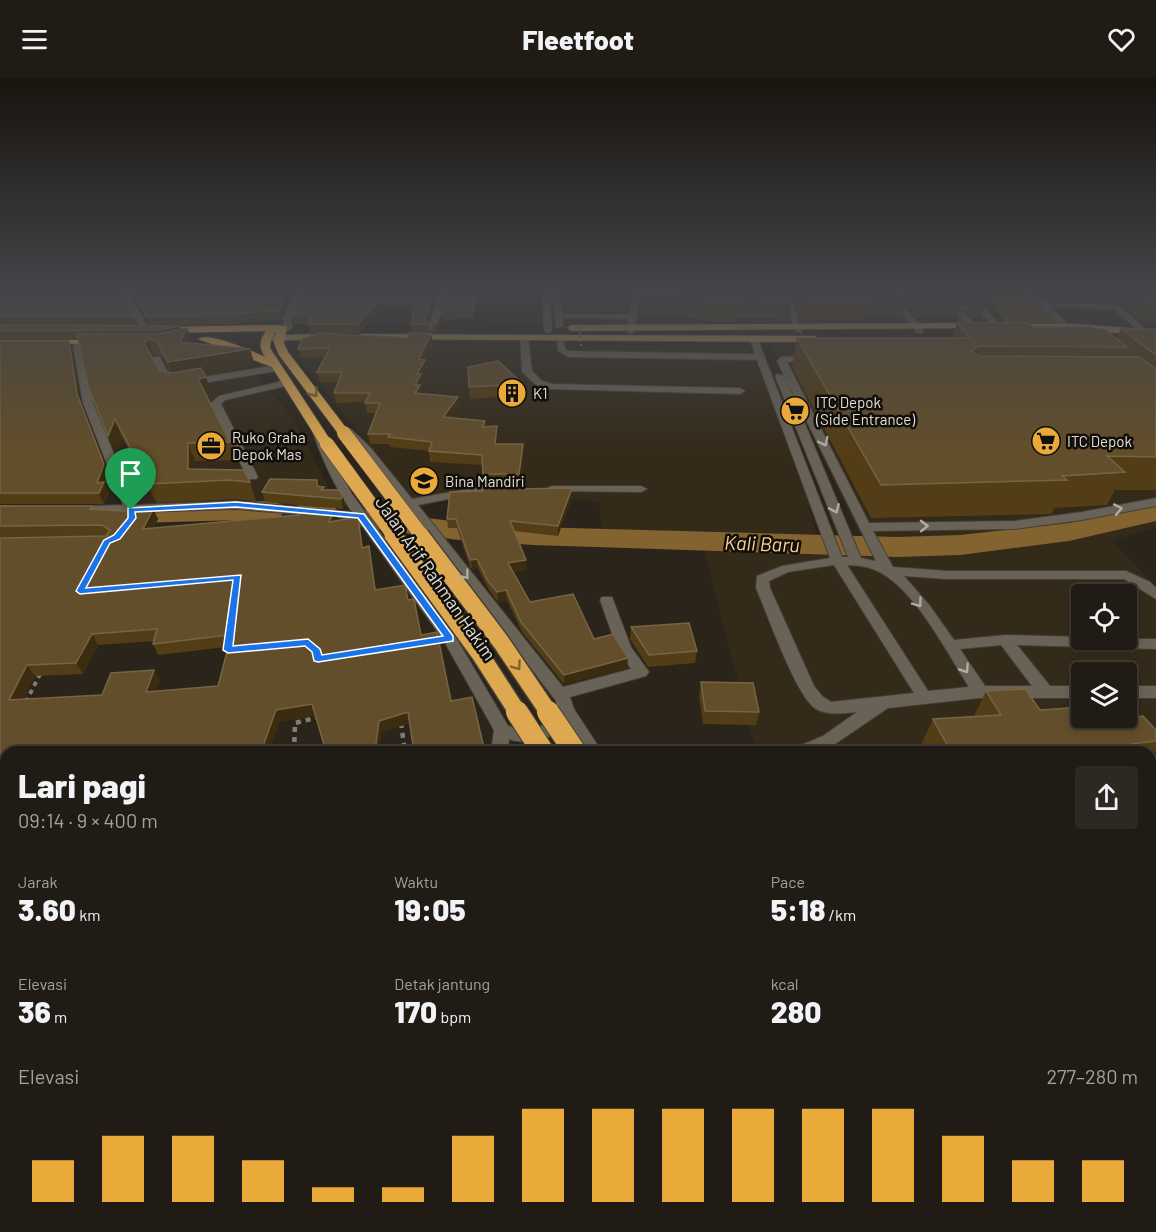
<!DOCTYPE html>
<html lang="id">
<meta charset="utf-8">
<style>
:root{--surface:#201b14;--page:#2d2822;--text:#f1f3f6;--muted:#a2a1a0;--line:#3d3934;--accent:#eaaa39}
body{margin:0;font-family:Barlow,sans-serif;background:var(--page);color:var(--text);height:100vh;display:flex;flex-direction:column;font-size:22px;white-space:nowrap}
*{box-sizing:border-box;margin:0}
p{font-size:20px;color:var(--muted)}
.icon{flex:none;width:33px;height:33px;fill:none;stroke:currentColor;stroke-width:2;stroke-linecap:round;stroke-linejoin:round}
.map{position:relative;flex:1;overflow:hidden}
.sheet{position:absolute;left:0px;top:668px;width:1156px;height:488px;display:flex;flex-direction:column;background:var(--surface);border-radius:18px 18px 0 0;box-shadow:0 3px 9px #0003,0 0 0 2px var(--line)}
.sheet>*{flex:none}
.fabs{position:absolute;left:1071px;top:506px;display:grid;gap:12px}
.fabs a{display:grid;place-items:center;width:66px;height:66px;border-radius:6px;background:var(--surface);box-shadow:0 3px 9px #0003,0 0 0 2px var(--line);font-size:30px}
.pin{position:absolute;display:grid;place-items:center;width:51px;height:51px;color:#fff;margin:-62px -26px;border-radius:50% 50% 50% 0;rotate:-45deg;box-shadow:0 0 6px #0007}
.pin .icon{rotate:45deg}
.round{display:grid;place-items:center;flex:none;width:63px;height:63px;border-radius:6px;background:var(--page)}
.summary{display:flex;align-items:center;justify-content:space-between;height:102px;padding:0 18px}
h1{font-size:33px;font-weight:800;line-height:45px}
.figures{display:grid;grid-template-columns:repeat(3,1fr);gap:9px;height:102px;padding:6px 18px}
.figures div{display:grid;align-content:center}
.figures b{font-size:30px;font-weight:800}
.figures small{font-size:16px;font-weight:400}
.figures p{font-size:16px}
.chart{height:168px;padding:12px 18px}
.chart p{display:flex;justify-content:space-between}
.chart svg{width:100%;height:108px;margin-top:6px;stroke:var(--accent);stroke-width:6}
header{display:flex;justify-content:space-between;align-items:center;height:78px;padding:0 18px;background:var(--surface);font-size:27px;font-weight:800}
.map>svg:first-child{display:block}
</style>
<header><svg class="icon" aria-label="menu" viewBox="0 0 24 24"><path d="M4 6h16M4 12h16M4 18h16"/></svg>Fleetfoot<svg class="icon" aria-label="heart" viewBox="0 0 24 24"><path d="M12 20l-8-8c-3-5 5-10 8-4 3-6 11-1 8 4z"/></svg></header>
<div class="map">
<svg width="1156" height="1154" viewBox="0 0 1156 1154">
<rect width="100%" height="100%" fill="#2b241a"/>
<g fill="#342a1a" fill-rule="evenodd">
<polygon points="554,212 981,212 1006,246 559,246"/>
<polygon points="1026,212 1156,212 1156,249 1144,249 1146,252 1061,248"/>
<polygon points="358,228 436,228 433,246 350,245"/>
<polygon points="486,228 539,228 538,246 488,246"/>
<path d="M321,265l427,3 68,156 -7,5 12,46 48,2 -98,-208 372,1 13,10v169l-44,14 44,45v296h-6v-130l-394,-1 -52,-201 -89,-5 -13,-4 -3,-39 -80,-8 -68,4 -31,9 -124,-152 8,-9zM1082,516h44v45h-44zM1082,594h44v45h-44z"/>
<polygon points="181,268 241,279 293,340 345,441 220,429 130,430 70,289 34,272"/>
</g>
<polygon fill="#674912" points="981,212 1026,212 1061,248 1006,246"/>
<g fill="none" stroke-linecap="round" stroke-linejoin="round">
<g fill="#836330" fill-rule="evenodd">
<polygon points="270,423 281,426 285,432 281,438 270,441 70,447 0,445 0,427 70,429"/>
<polygon points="1156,425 1156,443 1069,463 960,477 897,479 533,467 459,462 366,450 355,447 351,441 355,435 366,432 459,444 533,449 897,459 960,457 1069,445"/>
</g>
<g stroke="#453f37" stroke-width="2">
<g id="minor">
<polygon points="120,212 128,212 129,215 153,214 157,216 153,218 132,219 149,252 148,254 141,252"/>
<polygon points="296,212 304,212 291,241 292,250 288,253 284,250 283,241"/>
<polygon points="440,212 448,212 436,250 432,253 428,250"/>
<polygon points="542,212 550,212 552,253 548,256 544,253"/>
<polygon points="552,212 560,212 562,236 629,236 632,212 640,212 635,253 631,256 627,253 628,241 562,240 563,248 556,250"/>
<polygon points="781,212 789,212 802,255 795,253"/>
<polygon points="883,212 891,212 923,251 923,255 917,255"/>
<polygon points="1023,212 1032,212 1044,224 1119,227 1150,255 1143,257 1114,231 1050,229 1071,249 1064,251"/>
<polygon points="953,227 982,228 1002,248 995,250 977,232 963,232 976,248 969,250 953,231"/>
<polygon points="524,257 528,260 532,293 542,303 553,306 740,310 745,313 740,316 549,311 536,307 522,294 520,260"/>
<path d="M556,258h6l4,14 4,1 185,3 -5,-15 7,-2 85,220h6l-73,-181 2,-2 8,2 76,182 15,3 -99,-200 4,-4 30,-2 4,3 -4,3 -24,1 82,161 145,-2 68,-9 74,-14v8l-74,14 -68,9 -141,2 20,36 54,4h179l24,11 6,6v11l-32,-20h-177l-43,-3 26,30 24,34 51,-5 77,2v2h74v10l-139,-4 33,41h32v12h-103l-91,10 -53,36 -15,8h-25l2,-5 26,-11 34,-24c-13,1 -28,4 -41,-3 -20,-12 -49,-96 -60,-121l1,-12 25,-10 48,-8 -73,-198 -189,-3 -10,-6zM834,487l80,128 -83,9 -9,-6 -8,-10 -44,-98 -1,-7 19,-9zM847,487c14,0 28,3 39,11 33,22 62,78 83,111l-41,4zM1001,567l31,41h-47l-25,-37z"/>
<path d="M77,265l4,3 12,57 42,102 101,-4 116,11c-18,-26 -30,-53 -40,-82l9,-2 12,31 19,35 103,142 53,90c17,6 36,3 49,-11l-1,-14 -131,-171 -63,-79 -20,-20 9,-2 19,18 42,52 67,-12 26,1v4l-26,1 -61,12 145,182 68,-18 -14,-21 -17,-48 2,-3h10l19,50 18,25 -3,4 -76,21 4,12 28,43h-17l-18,-28c-12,14 -41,22 -58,15l-1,13h-17l3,-22 -50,-89 -87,-122 -121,-10 -99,3 2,4 -6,4 -4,-1 -3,-7 -40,1 -2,-3 6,-4 33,-1 -40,-102 -10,-57z"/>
<polygon points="154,279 160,279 172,303 178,303 277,287 282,290 277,293 178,309 166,307 152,281"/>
<polygon points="287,302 292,305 290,307 225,322 221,326 258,399 256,401 248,401 211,325 219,318"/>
<polygon points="552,408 641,408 647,411 641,414 548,413 546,411"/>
<rect x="1126" y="608" width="30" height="12"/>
<polygon points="6,747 6,763 0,764 0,748"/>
<rect x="1150" y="834" width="6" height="18"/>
<polygon points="6,892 6,914 0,915 0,893"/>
<rect x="1150" y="897" width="6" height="22"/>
<rect x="1150" y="973" width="6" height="24"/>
<polygon points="703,1149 729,1149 731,1154 705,1154"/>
<polygon points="806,1149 832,1149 834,1154 808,1154"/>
</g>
</g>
<g stroke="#453f37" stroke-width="2">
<g id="major">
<polygon points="976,245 979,246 979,250 571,253 567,250 571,247"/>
<polygon points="1075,246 1156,252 1156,258 1075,252 1012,252 1008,249 1012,246"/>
<polygon points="329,256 332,257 332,261 266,263 262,260 266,257"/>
<polygon points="362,256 815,258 819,261 815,264 359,261 359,257"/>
</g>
</g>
<g stroke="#453f37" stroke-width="2">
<g id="highway">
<path d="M273,247l14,1 -3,17 4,9 62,81 -2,3h-8l-61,-81 -5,-12 2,-12 -5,7 -1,10 63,96 -1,3h-10l-50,-80 -74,-28c10,-8 54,12 67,18 -6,-10 -6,-16 1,-26l-102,2 -5,-3 5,-3z"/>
<polygon points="0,259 103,260 108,263 103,266 0,265"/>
<polygon points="732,1149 764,1149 765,1154 733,1154"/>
<polygon points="775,1149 807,1149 809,1154 777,1154"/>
</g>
</g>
<polyline stroke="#827d74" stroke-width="4" stroke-dasharray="4.5 4.5" stroke-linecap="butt" points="26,624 40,596"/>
<g stroke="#827d74" stroke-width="4.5" stroke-dasharray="5 5" stroke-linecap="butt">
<polyline points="401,645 405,674"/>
<polyline points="294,674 295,645 319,639"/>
</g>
<g stroke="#827d74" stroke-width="6" stroke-dasharray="7 7" stroke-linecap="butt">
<polyline points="0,1071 6,1071"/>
<polyline points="505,1149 507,1154"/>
<polyline points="134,1154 136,1149"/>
</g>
<use href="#minor" fill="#696256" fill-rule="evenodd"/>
<use href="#major" fill="#af8c52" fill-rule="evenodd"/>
<use href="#highway" fill="#dda850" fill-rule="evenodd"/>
<g stroke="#c8c3bc" stroke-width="5" stroke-dasharray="11 5" stroke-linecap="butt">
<polyline points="0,803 6,803"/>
<polyline points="0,821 6,821"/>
</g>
<g stroke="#453f37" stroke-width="15" stroke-linecap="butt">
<g id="highway-bridge-far2">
<polyline points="344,355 422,458"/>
<polyline points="327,366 394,458"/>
</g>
</g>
<g stroke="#453f37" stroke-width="20" stroke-linecap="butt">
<g id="highway-bridge-far1">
<polyline points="393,457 480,576 518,635"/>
<polyline points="420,457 501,564 549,635"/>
</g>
</g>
<g stroke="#453f37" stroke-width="24" stroke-linecap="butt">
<g id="highway-bridge">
<polyline points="517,634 543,674"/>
<polyline points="548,634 575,674"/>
</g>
</g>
<polyline stroke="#827d74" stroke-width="2" stroke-dasharray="2 2" stroke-linecap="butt" points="580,246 581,270"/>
<use href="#highway-bridge-far2" stroke="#dda850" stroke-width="14"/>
<use href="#highway-bridge-far1" stroke="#dda850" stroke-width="17"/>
<use href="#highway-bridge" stroke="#dda850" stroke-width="22"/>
</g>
<g fill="#533d16" fill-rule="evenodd">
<polygon points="0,212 133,238 136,247 0,246"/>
<polygon points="130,212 293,212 281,242 238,244 237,246 149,247 136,221 133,213 134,213"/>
<polygon points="301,212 438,212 428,244 429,246 431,255 412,255 411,246 414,229 382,228 360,255 310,255 308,246 294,246 292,237"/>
<polygon points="447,212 528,212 528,214 498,215 498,224 475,225 474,240 443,242 437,255 433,255 432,246 437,242"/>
<polygon points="564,212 631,212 627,234 564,234"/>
<polygon points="641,212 792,220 789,241 737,240 736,244 709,244 709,242 681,239 639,238"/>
<polygon points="791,212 990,212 981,239 972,239 968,234 971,225 961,225 957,239 916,239 905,226 902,239 865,239 864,243 800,242"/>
<polygon points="1042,212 1156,212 1156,244 1140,243 1125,229 1127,224 1116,215 1112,225 1052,222"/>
<polygon points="957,244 1033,249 1095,251 1116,261 1121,251 1156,252 1156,412 1115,412 1107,427 1054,430 1051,436 871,440 792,289 797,260 952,260"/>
<path d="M0,247l182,4 10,14 63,22 -51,9 7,19 -5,2 24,47 6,18 -41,1v8l55,13 6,19 -20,-2 -79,4 -35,-66 -6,17 -8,-18 -29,-96h-79zM154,277l8,1 8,16 -10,-1 -8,-14z"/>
<polygon points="0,263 73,272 81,326 108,397 105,406 109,415 104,426 0,426"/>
<polygon points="433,264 425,281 427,291 421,299 422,305 420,309 421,316 459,329 451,340 485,343 486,349 497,348 497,366 523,366 524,376 520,407 484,407 483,387 430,384 429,373 390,369 389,366 370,366 368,356 376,335 367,335 365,324 336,325 334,315 338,304 320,304 317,294 325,279 301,280 298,271"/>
<polygon points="523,306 524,317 470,321 469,309"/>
<polygon points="317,402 318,408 324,409 324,412 339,412 345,427 343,431 265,424 262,414"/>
<polygon points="572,410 572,419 558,458 514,453 527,492 513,494 530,524 594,561 627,590 564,606 522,554 507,522 498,524 489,512 478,490 472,491 470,489 457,450 448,450 447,441 518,411"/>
<path d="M0,428l124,5 29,-2 5,10 -5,9 146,-13 36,-6 2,11 23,8 3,20 6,-2 7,44 34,133 -85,25 -10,-32 -35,5 -274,31v67h-6v-281l106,-2 -106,1zM154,563l-1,3 5,11 68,-8 1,5 -9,34 -62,5 4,-10 -58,14 -79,5 12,-24 48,-2 15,-29z"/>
<polygon points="631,549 697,573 695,585 648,589 630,561"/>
<polygon points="701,604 759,634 756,647 703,646 699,618"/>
<polygon points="986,613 1040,632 1113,643 1156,652 1156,673 1150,680 1150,674 925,674 921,667 933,641 974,638"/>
<polygon points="1150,691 1156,698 1156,829 1150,835"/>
<rect x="0" y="760" width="6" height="31"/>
<polygon points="0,912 6,912 6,1065 2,1066 0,1070"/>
<polygon points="25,1149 86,1149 84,1154 32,1154 25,1150"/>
<polygon points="834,1149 883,1149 886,1154 834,1154 835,1153"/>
</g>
<g fill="#3c2c0f">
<polygon points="288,212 293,212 281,242 279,233"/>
<polygon points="434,212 438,212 427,246 425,241"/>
<polygon points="628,212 631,212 627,234"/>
<polygon points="381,220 382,228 360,255 358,246"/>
<polygon points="442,233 443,242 437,255 436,246"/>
<polygon points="236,235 238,244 237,246 235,237"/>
<polygon points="180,248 183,257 162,261 159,252"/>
<polygon points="187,250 192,265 180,264"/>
<polygon points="431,256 433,264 423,286 425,282 427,291 421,299 422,305 420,309 422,317 416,325 415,307 419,281"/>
<polygon points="148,261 154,277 150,281 144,265"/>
<polygon points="69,263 73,272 81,326 108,397 105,406 109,415 104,426 99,415 77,316"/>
<polygon points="979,268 969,297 972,273"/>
<polygon points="250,271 255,287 173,301 168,284"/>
<polygon points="206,299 211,315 203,317 198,301"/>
<polygon points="458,319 459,329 444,349 443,339"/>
<polygon points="115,341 122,359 116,376 108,358"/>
<polygon points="497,348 498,358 496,376 495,366"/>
<polygon points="188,365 195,383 195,404 188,391"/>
<polygon points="523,366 524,376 520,407 519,396"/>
<polygon points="572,410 572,419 558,458 558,448"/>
<polygon points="343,418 345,427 343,431 341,421"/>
<polygon points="153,431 158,441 148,462 143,451"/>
<polygon points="335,431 338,442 332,455 329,444"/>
<polygon points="369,468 371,479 378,523 375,512"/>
<polygon points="477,481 478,490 472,491 471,482"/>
<polygon points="526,482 527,492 509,495 508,485"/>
<polygon points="506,512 507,522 498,524 497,514"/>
<polygon points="92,556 98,567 83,596 76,585"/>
<polygon points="628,580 627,590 564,606 564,597"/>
<polygon points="27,587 35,598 17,634 9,622"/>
<polygon points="154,592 160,603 152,626 146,614"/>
<polygon points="312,626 315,638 280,643 269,674 261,674 276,632"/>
<polygon points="408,634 411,645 382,654 379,674 375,674 379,643"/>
<polygon points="6,1114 6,1149 11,1149 10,1154 0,1154 0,1129"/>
<polygon points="69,1149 86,1149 84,1154 70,1154 67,1152"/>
<polygon points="218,1149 229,1149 228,1154 217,1154"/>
</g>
<g fill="#624e2a" stroke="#766545" stroke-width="1.5" fill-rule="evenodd">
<polygon points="0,212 119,212 133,238 0,238"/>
<polygon points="288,212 279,233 236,235 235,237 146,238 133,213"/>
<polygon points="301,212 434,212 425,241 429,246 411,246 416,220 381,220 358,246 308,246 311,237 292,237 291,233"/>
<polygon points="447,212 497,212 498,216 474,217 474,232 442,233 436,246 432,246 437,242"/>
<polygon points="641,212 790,212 792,220 738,219 739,222 712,222 711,220 683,218 640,217"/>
<polygon points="802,212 903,212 907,218 867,218 869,222 804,220"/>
<polygon points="918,212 959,212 964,218 922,218"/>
<polygon points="1138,212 1156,212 1156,222 1149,222"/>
<polygon points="957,244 1028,245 1033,249 1092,249 1095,251 1104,251 1127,269 979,268 972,273 979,278 1139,279 1156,291 1156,379 1107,378 1125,394 1062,398 1067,402 881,407 797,260 970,260"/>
<polygon points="0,247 180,248 159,252 0,253"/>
<polygon points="187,250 180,264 250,271 168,284 156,262 148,261 144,265 160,293 172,295 201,290 206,299 198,301 230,364 188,365 188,391 244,392 250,404 230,402 149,406 115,341 108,358 88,308 77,256 156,256"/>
<polygon points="1121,251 1154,251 1156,252 1156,277"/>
<polygon points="320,255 408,260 409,255 431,256 419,281 425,282 417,296 421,296 415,307 420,307 415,315 458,319 443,339 485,343 482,349 497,348 495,366 523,366 519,396 483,396 482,377 429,373 432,364 388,359 390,356 368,356 380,325 365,325 370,315 334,315 342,294 317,294 330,270 298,271 302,261"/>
<polygon points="0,263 69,263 77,316 104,386 97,405 104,404 99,415 0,415"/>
<polygon points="498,283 523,306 469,309 468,289"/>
<polygon points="270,401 317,402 317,408 324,409 321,412 339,412 343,418 341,421 262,414"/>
<polygon points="483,408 518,408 517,411 572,410 558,448 510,443 526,482 508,485 530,524 573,516 594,561 613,556 628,580 564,597 521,544 506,512 497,514 488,503 477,481 471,482 469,479 456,441 447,441 450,414 483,413"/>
<path d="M0,428h92l-2,3 34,2 29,-2 -10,20 156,-14 -1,-9 37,3 -6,13 29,-5 4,31 7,-2 6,44 30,-5 3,15 6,-1 7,36 16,-3 14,69 21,-4 13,55h-71l-6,-40 -29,9 -4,31h-75l25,-4 -13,-44 -36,6 -15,42h-255v57l-6,-1v-270l106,-2 4,-6 -8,-5 -102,1zM157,551l-4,15 75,-9 -3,14 3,-1 -10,38 -72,6 8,-22 -43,3 -9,22 -93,5 18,-35 49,-2 16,-29z"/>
<polygon points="689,545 697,573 649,577 631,549"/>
<polygon points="701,604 753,605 759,634 705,633"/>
<polygon points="1025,611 1040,632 1082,629 1082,639 1110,639 1113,643 1143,638 1156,652 1156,663 1131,666 1137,674 951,674 933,641 1001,637 986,613"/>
<polygon points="1150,691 1156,698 1156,789 1155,789 1156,791 1156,814 1150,815"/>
<rect x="0" y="760" width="6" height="23"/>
<polygon points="0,912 6,912 6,1053 0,1054"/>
<polygon points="6,1090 6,1114 0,1129 0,1091"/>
<polygon points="25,1149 69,1149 67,1152 25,1150"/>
<polygon points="183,1149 218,1149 217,1154 182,1154"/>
<polygon points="239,1149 484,1149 485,1154 239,1154"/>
<polygon points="521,1149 656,1149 658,1154 523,1154"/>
<polygon points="845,1149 883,1149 886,1154 847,1154"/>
<polygon points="1082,1149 1089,1149 1093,1154 1072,1154"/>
</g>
<defs><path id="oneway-chevron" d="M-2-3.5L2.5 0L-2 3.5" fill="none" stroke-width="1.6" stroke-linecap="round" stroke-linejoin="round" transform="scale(1.5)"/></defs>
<g stroke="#816330">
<use href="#oneway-chevron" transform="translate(314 315) rotate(53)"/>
<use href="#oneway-chevron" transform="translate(517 588) rotate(55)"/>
</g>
<g stroke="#b2aca3">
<use href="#oneway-chevron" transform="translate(824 364) rotate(63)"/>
<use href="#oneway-chevron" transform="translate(835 431) rotate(67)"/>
<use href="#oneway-chevron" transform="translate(1118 431) rotate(-11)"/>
<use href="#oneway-chevron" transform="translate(924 448) rotate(-1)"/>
<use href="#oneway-chevron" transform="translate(465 497) rotate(52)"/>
<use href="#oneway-chevron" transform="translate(918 525) rotate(54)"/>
<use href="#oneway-chevron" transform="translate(965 591) rotate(56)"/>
</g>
<linearGradient id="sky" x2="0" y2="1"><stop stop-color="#18140e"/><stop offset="0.57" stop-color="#444549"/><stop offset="1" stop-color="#444549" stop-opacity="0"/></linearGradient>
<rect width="1156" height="374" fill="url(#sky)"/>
<path fill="#1a73e8" stroke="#fff" stroke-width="1.5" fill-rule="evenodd" d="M236,424l128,12 89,122v5l-135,21 -4,-1 -2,-9 -7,-6 -77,7 -5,-3 10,-70 -153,14 -4,-3 28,-51 10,-5 14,-17v-10zM236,429l122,11 85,118 -121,19 -2,-6 -12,-10 -75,7 8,-71 -155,13 24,-45 10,-4 16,-21 -1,-6z"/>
<defs>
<g id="building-disc" transform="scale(1.5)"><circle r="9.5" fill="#eaaa39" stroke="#110e09"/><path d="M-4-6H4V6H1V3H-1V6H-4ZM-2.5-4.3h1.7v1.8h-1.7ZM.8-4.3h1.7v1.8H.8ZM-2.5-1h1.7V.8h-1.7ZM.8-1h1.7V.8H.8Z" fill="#111"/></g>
<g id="supermarket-disc" transform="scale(1.5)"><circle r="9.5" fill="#eaaa39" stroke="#110e09"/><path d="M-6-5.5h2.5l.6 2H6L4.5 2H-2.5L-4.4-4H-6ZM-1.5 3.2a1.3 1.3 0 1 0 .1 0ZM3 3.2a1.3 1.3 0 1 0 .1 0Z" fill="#111"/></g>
<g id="office-disc" transform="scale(1.5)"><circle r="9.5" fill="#eaaa39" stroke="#110e09"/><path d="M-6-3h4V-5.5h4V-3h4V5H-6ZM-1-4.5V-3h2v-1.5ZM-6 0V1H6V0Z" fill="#111"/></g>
<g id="school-disc" transform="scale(1.5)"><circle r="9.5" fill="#eaaa39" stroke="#110e09"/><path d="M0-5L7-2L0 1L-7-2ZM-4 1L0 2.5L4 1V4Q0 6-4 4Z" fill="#111"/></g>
</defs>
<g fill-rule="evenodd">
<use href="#building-disc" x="512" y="315"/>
<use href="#supermarket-disc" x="795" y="333"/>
<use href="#supermarket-disc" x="1046" y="363"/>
<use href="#office-disc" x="211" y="368"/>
<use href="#school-disc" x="424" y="403"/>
</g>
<g text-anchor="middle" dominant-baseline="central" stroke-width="5" stroke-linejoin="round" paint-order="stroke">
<g font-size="15" fill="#e2ded7" stroke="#110e09" text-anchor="start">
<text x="533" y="315">K1</text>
<text x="816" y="324">ITC Depok<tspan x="816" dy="17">(Side Entrance)</tspan></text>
<text x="232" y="359">Ruko Graha<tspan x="232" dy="17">Depok Mas</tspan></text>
<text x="1067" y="363">ITC Depok</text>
<text x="445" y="403">Bina Mandiri</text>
</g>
<g font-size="18" fill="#e2ded7" stroke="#110e09">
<text transform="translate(436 500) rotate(55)">Jalan Arif Rahman Hakim</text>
</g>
<g font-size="20" font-style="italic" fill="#f8d095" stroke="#110e09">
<text transform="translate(762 465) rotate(2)">Kali Baru</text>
</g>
</g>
</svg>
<div class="fabs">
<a><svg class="icon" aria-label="locate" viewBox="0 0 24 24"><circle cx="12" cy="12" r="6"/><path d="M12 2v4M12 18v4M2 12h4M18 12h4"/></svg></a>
<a><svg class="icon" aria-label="layers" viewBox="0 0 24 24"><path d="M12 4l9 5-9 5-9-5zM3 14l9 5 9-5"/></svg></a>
</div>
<div class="pin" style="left:131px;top:432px;background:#1e9e55"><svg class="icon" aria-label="arrive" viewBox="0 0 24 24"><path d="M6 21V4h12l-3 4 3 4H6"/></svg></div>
<section class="sheet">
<div class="summary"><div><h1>Lari pagi</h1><p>09:14 · 9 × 400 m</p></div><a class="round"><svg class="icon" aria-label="share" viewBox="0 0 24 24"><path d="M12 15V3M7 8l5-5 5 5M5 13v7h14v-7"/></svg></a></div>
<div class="figures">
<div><p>Jarak</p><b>3.60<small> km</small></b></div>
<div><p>Waktu</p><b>19:05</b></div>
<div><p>Pace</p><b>5:18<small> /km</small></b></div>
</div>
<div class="figures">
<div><p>Elevasi</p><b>36<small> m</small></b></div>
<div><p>Detak jantung</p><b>170<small> bpm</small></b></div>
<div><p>kcal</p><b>280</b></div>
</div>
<div class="chart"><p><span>Elevasi</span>277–280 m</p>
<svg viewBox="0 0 160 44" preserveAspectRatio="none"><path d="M5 44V27M15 44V17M25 44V17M35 44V27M45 44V38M55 44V38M65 44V17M75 44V6M85 44V6M95 44V6M105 44V6M115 44V6M125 44V6M135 44V17M145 44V27M155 44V27"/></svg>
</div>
</section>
</div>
